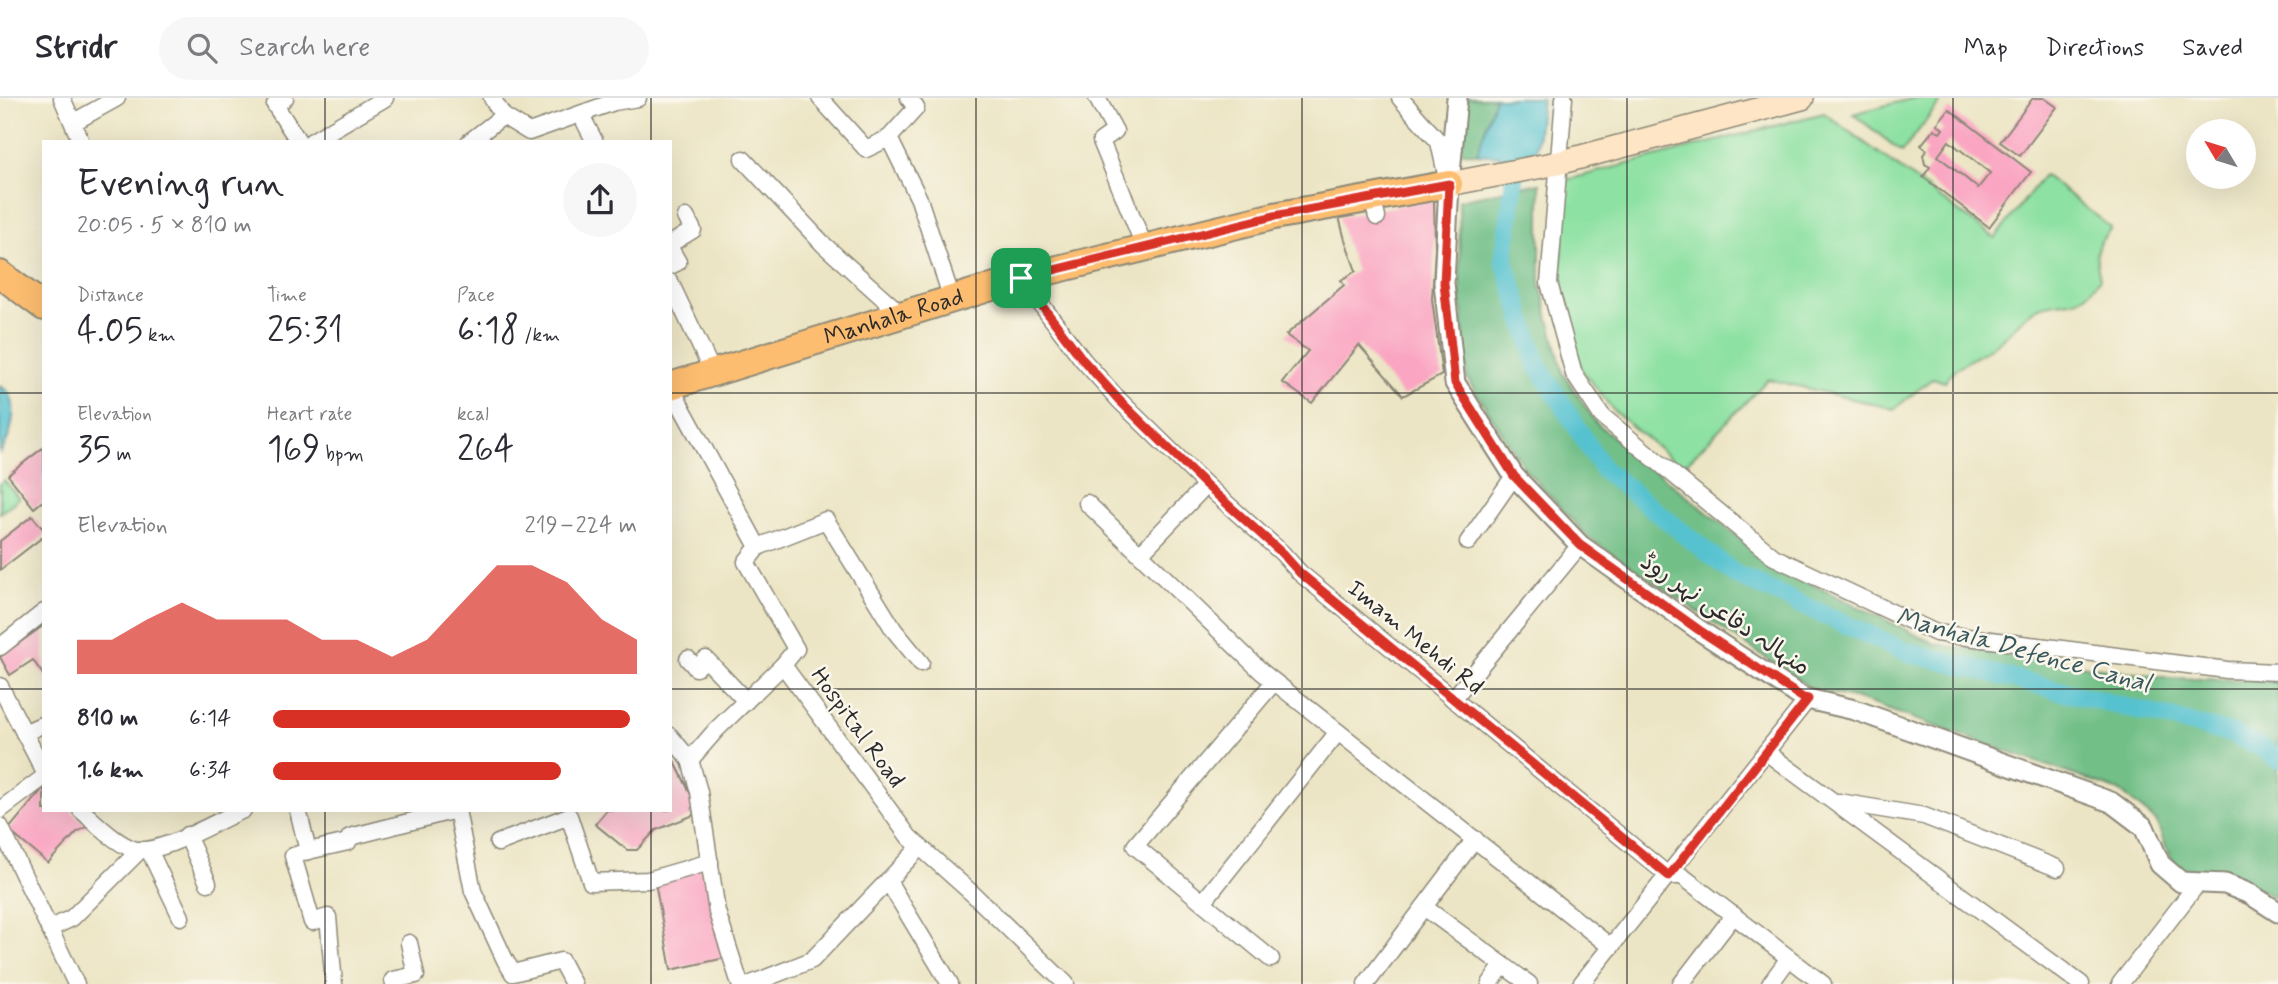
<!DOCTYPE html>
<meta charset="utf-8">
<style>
:root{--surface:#fff;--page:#f7f7f7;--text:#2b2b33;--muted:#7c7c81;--line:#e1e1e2;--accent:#d93025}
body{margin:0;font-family:Mynerve,"Playpen Sans Arabic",sans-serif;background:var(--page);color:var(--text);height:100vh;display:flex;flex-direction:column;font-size:26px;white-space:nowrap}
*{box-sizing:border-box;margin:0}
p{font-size:23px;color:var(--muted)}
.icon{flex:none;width:38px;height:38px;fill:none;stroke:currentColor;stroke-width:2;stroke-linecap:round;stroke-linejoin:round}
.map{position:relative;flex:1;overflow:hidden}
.details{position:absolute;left:42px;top:42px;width:630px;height:672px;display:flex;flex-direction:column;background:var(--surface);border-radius:0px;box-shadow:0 7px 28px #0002}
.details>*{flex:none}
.needle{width:46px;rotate:308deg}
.tools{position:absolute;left:2186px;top:21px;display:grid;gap:14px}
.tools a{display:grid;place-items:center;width:70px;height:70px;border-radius:50%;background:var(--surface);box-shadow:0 7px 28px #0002;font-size:35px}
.pin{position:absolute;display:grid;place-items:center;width:60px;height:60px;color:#fff;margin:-30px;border-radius:14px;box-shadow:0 4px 10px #0006}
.round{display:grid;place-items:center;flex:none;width:74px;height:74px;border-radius:37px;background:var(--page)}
.head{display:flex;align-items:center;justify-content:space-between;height:119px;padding:0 35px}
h1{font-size:38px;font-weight:600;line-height:52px}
.stats{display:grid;grid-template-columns:repeat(3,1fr);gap:10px;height:119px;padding:7px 35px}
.stats div{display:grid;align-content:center}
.stats b{font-size:35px;font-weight:600}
.stats small{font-size:19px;font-weight:400}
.stats p{font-size:19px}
.chart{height:196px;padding:14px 35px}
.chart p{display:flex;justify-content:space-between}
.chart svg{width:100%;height:126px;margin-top:7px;fill:var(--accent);opacity:.7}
ul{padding:0 35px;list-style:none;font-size:23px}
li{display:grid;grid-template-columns:112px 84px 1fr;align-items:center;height:52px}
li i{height:18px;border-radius:9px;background:var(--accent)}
header{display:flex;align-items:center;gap:42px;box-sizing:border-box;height:98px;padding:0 35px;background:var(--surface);border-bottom:2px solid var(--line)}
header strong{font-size:33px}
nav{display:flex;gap:38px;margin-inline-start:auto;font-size:24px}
.search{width:490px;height:63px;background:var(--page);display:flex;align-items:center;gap:18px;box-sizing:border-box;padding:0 24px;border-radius:38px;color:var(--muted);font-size:26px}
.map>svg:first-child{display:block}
</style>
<header>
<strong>Stridr</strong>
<div class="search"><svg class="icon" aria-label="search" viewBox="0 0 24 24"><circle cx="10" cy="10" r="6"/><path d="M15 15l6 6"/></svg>Search here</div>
<nav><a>Map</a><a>Directions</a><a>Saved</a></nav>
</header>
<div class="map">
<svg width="2278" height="886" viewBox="0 0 2278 886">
<rect width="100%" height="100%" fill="#fbf7ec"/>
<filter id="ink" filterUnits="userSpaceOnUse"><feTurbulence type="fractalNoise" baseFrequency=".0143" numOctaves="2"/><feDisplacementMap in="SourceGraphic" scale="14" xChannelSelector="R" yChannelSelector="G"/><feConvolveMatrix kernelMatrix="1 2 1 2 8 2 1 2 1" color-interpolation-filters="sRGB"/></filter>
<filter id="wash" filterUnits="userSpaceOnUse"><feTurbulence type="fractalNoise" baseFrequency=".00686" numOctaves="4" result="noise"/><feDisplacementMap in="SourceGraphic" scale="28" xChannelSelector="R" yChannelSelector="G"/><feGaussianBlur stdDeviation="1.57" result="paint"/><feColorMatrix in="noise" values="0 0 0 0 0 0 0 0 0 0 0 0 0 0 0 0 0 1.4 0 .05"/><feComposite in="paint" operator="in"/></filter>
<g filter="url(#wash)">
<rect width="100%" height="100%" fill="#ece5c5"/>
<g fill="#8de1a2" stroke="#5c8666" stroke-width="2">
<polygon points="1914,0 1937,0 1941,3 1902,54 1853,16"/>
<path d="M1824,15l171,125 49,-63 67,53c-17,20 -17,25 -11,50 -20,32 -33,19 -61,29 -13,5 -30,27 -42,36 -17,14 -40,19 -52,39l-12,-4 -39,31 -126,-30 -86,89 -68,-57 -32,-41 -23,-66 7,-124z"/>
<polygon points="4,382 19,400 0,415 0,386"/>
</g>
<g fill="#72bf88" stroke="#4e755a" stroke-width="2">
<polygon points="1464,0 1495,0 1477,56 1458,53"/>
<path d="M1540,85v101l23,89 33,50 178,143 161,78 235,34 105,3 3,2v217c-34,-23 -58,-26 -98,-29l-11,-16 -13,-34 -37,-30 -261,-92 -46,-10 -223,-151 -64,-69 -58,-91 -7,-90 -1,-88z"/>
</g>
<g fill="#56c2d0" stroke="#40767e" stroke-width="2">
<polygon points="1495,0 1542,0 1535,61 1477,56"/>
<path d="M0,288c3,2 7,4 9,7 10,16 1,46 -9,60z"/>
</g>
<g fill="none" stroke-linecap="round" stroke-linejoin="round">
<polyline stroke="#56c2d0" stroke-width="19" points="1517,60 1504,161 1537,266 1603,371 1736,477 1907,554 2232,636 2263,650 2278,661"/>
</g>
<g id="blocks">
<g fill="#faa5c2" fill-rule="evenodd">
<polygon points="2033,0 2044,0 2057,9 2020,58 2000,44"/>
<path d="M1949,11l82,63 -42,55 -66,-50 7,-10 -5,-3 -2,-9 4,-5 -6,-5 13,-16 6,4 3,-4 -6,-5zM1949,43l41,32 -12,15 -40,-32z"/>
<polygon points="1434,101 1435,151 1432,201 1442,277 1403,298 1359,247 1312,305 1282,284 1308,253 1286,237 1344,187 1341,182 1356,173 1345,142 1339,119"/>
<polygon points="44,349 44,402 34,410 8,377"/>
<polygon points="32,418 44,432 44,438 0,472 0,443"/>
<polygon points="44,527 44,578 33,562 10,577 0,559"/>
<polygon points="675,664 697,709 692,710 694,717 656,732 637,752 627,752 595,726 607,712 670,712 670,667"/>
<polygon points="44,689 44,712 71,712 88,728 77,734 48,765 8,732"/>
<polygon points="705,768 725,860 671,872 655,784"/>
</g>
</g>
</g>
<g filter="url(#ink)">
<use href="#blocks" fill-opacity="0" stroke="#8c8878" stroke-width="2"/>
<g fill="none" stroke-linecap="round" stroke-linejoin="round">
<g stroke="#8c8878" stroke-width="19">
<g id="minor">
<polyline points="62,0 81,44"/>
<polyline points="285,0 275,7 299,44"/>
<polyline points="492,0 503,18 529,34 614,4 638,0"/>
<polyline points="820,0 866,51 889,40"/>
<polyline points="909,0 916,10 889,40 919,101 952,201"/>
<polyline points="1097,0 1115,33 1101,43 1145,150"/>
<polyline points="1400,0 1439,44 1446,76"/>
<polyline points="1564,0 1549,185 1574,276 1602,318 1774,459 1936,535 2227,572 2278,574"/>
<polyline points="581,17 595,44"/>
<polyline points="74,24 117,0"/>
<polyline points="311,44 385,0"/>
<polyline points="469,44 503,18"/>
<polyline points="743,61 824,147 902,217"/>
<polyline points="1372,100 1377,119"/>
<polyline points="670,146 693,132 686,119"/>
<polyline points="670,150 678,164 670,168"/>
<polyline points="1021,180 1083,262 1119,302 1206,387 1282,455 1300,475 1669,778 1682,778 1823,886"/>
<polyline points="670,184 713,275"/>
<polyline points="670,288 758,449 746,464 796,551 783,567 909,739 974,797 1066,886"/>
<polyline points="1087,405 1140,456 1206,387"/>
<polyline points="1468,444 1514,378"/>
<polyline points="758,449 826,422 894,532 921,565"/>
<polyline points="1140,456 1262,574 1611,849"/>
<polyline points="0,549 44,514"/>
<polyline points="688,561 696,570 706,561 746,603"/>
<polyline points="0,588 44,673"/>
<polyline points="1453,601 1580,447"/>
<polyline points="24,635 44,626"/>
<polyline points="670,638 690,662"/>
<polyline points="1766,654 2081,886"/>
<polyline points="1839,704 1924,718 2057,770"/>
<polyline points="0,712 44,679"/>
<path d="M81,712c15,13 33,32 52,39 25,8 85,-29 110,-39"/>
<polyline points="298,712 308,753 293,758 312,824 328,819 334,886"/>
<polyline points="457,712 473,793 505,862 513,875 561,863 573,886"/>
<polyline points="0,728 76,886"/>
<polyline points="187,737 208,785"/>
<polyline points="498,745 569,718 591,784 648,782 710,764"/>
<polyline points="149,752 181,819"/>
<polyline points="308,753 348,744 350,739 456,712"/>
<polyline points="888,783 950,886"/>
<polyline points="1203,804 1338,634"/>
<polyline points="1424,809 1529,886"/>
<polyline points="49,831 72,820 140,752"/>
<polyline points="1271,861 1135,748 1274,584"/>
<polyline points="394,886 393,882 416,877 409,845"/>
<polyline points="740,886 717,814 699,694 690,662 716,632 783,567"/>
<polyline points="751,886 812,862 920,749"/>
<polyline points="1366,886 1475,741"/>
<polyline points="1490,886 1503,867"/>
<polyline points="1581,886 1808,601"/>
<polyline points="1681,886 1734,817"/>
<polyline points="1770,886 1789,860"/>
<polyline points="2120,886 2198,785"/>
</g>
</g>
<g stroke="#8c8878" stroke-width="23">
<polyline id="tertiary" points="1457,0 1449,86 1444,185 1455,285 1514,378 1580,447 1699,532 1803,600 1855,612 2111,704 2144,729 2160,766 2181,784 2225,786 2250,796 2278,814"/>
</g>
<g stroke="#8c8878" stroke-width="26">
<polyline id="secondary" points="1449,86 1558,65 1802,0"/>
</g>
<g stroke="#8c8878" stroke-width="30">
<g id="primary">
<polyline points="0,176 44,209"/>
<path id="s1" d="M670,288l351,-108 253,-62 175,-32"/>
</g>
</g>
<use href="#minor" stroke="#fff" stroke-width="16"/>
<use href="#tertiary" stroke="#fff" stroke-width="19"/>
<use href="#secondary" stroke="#fee5c5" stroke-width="23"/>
<use href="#primary" stroke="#fcbd6f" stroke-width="26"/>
</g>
</g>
<g fill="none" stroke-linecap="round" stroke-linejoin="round" filter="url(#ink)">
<g stroke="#fff" stroke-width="14">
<polygon id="route" points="1449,86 1444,185 1455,285 1514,378 1580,447 1699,532 1803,600 1808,601 1669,778 1300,475 1282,455 1206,387 1119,302 1083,262 1021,180 1274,118"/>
</g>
<use href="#route" stroke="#d93025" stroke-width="9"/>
</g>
<path fill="none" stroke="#2b2b2b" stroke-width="2" stroke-opacity="0.55" d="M325,0v44M651,0v44M976,0v886M1302,0v886M1627,0v886M1953,0v886M0,295h44M670,295h1608M0,591h44M670,591h1608M325,712v174M651,712v174"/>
<g text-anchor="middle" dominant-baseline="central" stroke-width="5" stroke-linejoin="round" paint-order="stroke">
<g font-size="24" fill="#2b2b2b" stroke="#fbf7ec">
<text stroke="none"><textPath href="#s1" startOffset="234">Manhala Road</textPath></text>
<text transform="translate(1725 517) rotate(34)">منہالہ دفاعی نہر روڈ</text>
<text transform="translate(1415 540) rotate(39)">Imam Mehdi Rd</text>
<text transform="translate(857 630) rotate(54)">Hospital Road</text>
</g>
<g font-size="26" font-style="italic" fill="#38585d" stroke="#fbf7ec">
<text transform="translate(2023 553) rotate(15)">Manhala Defence Canal</text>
</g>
</g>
</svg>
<div class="tools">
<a><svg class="needle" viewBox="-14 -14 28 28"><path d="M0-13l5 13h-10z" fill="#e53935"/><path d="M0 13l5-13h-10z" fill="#7c7c81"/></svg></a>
</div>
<div class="pin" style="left:1021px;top:180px;background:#1e9e55"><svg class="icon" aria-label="arrive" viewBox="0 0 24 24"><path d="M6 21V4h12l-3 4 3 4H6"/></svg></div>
<section class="details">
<div class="head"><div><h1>Evening run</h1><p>20:05 · 5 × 810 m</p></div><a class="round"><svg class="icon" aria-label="share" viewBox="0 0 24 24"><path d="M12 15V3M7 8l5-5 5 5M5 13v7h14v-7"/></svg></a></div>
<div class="stats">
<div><p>Distance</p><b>4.05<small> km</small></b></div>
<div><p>Time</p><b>25:31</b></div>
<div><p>Pace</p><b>6:18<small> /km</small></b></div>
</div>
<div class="stats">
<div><p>Elevation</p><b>35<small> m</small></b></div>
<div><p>Heart rate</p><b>169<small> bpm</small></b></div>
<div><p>kcal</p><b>264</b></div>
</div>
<div class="chart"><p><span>Elevation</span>219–224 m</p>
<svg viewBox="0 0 160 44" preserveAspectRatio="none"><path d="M0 44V32L10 32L20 25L30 19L40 25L50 25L60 25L70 32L80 32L90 38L100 32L110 19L120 6L130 6L140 12L150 25L160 32V44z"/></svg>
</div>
<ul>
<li><b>810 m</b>6:14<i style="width:98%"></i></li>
<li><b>1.6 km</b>6:34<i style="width:79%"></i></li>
</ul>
</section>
</div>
